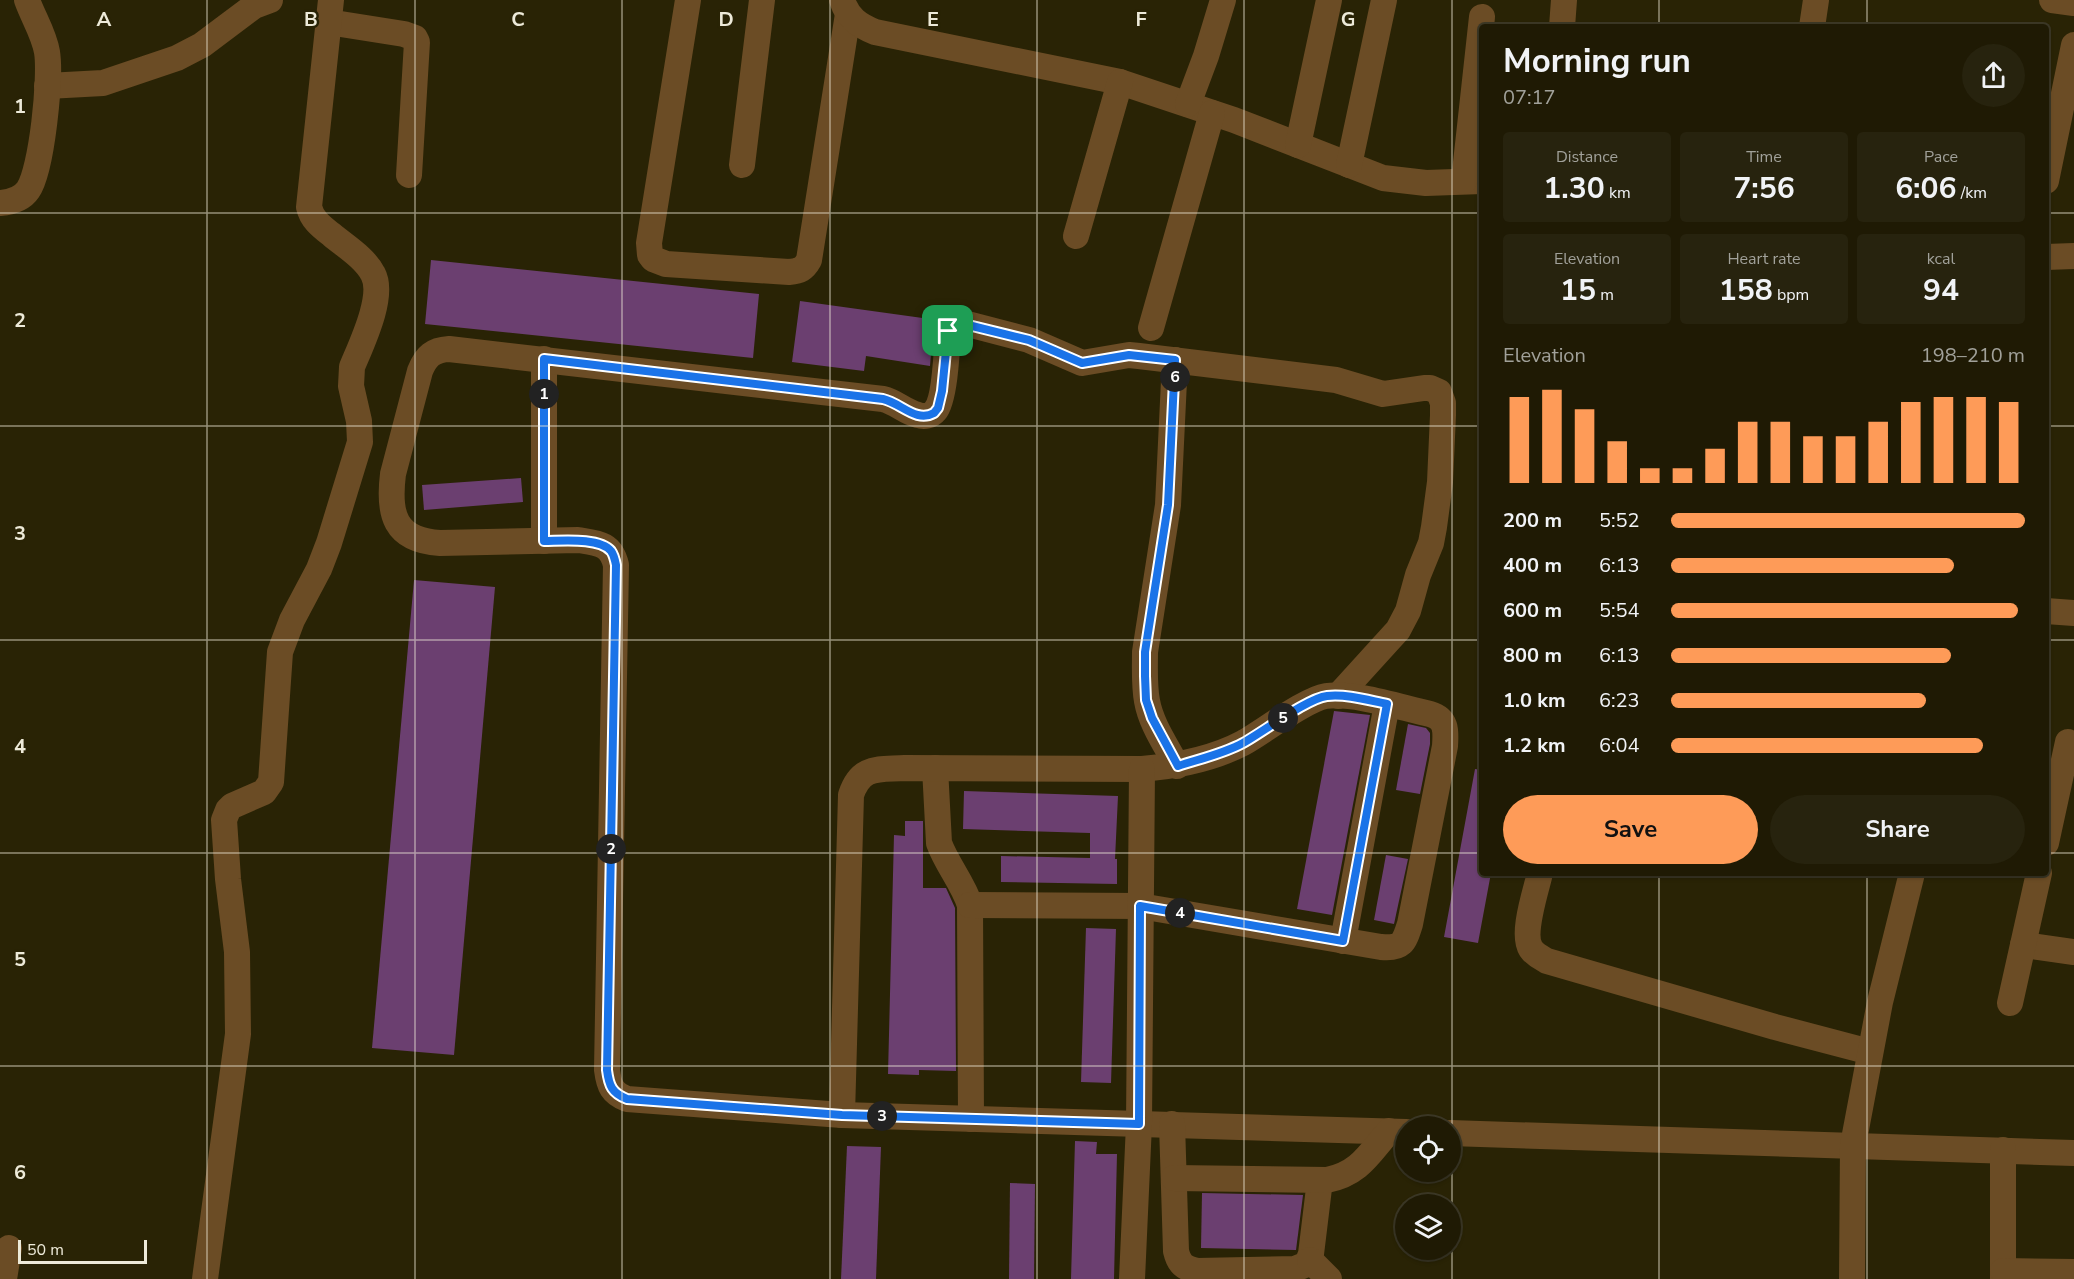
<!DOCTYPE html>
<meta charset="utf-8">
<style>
:root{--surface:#1f1a04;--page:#27230e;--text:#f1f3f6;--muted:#a1a19a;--line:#3c3826;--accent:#fe9b58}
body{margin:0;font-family:"Nunito Sans",sans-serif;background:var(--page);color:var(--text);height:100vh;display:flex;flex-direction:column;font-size:22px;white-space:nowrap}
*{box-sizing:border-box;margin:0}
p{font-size:20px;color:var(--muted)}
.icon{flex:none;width:33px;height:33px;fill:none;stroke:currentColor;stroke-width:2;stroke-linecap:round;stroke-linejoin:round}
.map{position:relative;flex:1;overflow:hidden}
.details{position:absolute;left:1479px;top:24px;width:570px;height:852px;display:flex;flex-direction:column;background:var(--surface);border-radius:6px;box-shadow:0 2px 4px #0004,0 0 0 2px var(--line)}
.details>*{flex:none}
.fabs{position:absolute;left:1395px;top:1116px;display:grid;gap:12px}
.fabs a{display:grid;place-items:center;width:66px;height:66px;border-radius:50%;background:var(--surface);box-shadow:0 2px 4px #0004,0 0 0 2px var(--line);font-size:30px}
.scale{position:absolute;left:18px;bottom:15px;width:129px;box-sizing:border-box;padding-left:6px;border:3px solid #edead9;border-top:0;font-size:16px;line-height:21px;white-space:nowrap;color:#edead9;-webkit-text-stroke:4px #292305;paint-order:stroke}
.pin{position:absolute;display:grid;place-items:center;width:51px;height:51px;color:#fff;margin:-26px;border-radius:12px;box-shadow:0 3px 9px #0006}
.km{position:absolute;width:30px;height:30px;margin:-15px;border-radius:50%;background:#222;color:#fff;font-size:16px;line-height:30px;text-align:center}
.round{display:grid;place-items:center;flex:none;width:63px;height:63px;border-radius:32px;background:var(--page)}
.headline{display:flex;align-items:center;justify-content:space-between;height:102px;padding:0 24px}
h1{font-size:33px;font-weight:700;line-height:45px}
.stats{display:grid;grid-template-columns:repeat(3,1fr);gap:9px;height:102px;padding:6px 24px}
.stats div{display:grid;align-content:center;border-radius:6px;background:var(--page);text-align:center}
.stats b{font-size:30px;font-weight:700}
.stats small{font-size:16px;font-weight:400}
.stats p{font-size:16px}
.chart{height:168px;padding:12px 24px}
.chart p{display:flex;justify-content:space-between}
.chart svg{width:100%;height:108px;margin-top:6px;stroke:var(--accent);stroke-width:6}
.cta{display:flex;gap:12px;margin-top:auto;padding:12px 24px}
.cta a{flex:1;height:69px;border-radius:36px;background:var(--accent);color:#111;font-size:24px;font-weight:700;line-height:69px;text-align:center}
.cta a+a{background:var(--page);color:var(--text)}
ul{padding:0 24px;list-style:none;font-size:20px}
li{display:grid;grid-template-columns:96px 72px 1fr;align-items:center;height:45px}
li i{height:15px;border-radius:8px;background:var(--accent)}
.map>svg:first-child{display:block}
</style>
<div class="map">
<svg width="2074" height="1279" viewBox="0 0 2074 1279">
<rect width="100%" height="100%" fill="#292305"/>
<g fill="#6b3f70">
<polygon points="431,260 759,294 753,358 425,324"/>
<polygon points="800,301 937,320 933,330 930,366 866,356 864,371 792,362"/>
<polygon points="521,478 523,502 424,510 422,485"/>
<polygon points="414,580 495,587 454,1055 372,1048"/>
<polygon points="1334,711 1370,715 1332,915 1297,909"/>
<polygon points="1408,724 1426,728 1430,733 1430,744 1420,794 1396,790"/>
<polygon points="1475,769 1482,770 1482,873 1491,873 1478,943 1444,937"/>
<polygon points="964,791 1118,796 1115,859 1117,859 1117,884 1001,882 1001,856 1090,858 1090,833 963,829"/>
<polygon points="905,821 923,821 923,888 946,888 955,908 956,1071 919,1070 919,1075 888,1074 894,835 905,836"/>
<polygon points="1386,855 1408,859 1394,924 1374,920"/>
<polygon points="1086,928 1116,929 1111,1083 1081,1082"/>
<polygon points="1075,1141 1097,1142 1096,1154 1117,1154 1114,1279 1071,1279"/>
<polygon points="847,1146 881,1147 876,1279 841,1279"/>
<polygon points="1010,1183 1035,1184 1034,1279 1009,1279"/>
<polygon points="1202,1193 1303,1195 1296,1250 1201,1248"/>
</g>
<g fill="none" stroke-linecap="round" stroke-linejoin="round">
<g stroke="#6b4c25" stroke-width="26">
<path d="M688,0l-39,243 1,12 3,4 13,5 123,8c11,-1 15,-3 20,-12l39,-246"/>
<path d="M842,0c6,18 16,25 33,32l245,50 114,38 149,58 43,5 56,-2"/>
<polyline points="2052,0 2074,3"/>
<polyline points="328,22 404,34 415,38 417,42 409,175"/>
<polyline points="1562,27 1564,0"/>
<polyline points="1812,27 1816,0"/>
<polyline points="47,86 103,83 177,58 202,45 254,6 270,0"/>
<polyline points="1188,104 1206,56 1223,0"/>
<polyline points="1298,145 1329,0"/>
<polyline points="742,165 762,0"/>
<polyline points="1349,165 1384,0"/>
<polyline points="1464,181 1482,17"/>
<polyline points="2046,181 2074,45"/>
<path d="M0,203c11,-1 22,-4 28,-13 14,-20 23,-113 19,-138 -3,-18 -14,-35 -20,-52"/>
<polyline points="1076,236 1120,82"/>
<polyline points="2046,257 2074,256"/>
<polyline points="1151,328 1212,113"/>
<polyline points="544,359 544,541"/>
<path d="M1175,360l-7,145 -23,147c0,16 -1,33 2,49 4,23 19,44 30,65"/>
<polyline points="2046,611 2074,613"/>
<path d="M1338,696l60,-66 10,-19 10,-36 13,-32 3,-16 6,-45 3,-67v-12l-4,-11 -9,-4h-6l-41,6 -47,-14 -197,-24 -10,-1 -47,8 -53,-23 -69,-18 -8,2 -4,7c-1,17 -3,69 -13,80 -4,5 -11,6 -17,4 -13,-3 -22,-13 -35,-16l-434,-50c-16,1 -23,7 -29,22l-27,103c-5,40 1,66 47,69l138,-3c19,3 33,3 38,25l-9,505c2,16 5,23 20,29l215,16 564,17"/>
<path d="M935,768l4,75c8,22 24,40 31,62l1,214"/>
<polyline points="2046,843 2068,742"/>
<path d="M1540,873c-4,18 -19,61 -9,76 4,6 11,9 16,12l228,66 95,25"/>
<polyline points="1343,941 1387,704"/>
<polyline points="2023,945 2074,952"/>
<polyline points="2010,1003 2039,873"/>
<path d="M842,1115l9,-320c10,-30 27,-25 54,-27l237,1c34,-3 69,-9 101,-26 20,-11 63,-44 83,-47 28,-4 76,12 104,18 17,5 16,17 15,32l-35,178c-6,19 -8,25 -29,23l-241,-41 -170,-1"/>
<path d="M1172,1124l4,127c3,13 8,17 21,20l98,-2 12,-5 4,-10 9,-74"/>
<polyline points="1450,1133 2074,1153"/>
<polyline points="2003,1150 2003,1279"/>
<path d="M1174,1178l153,2c32,-6 42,-26 62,-49"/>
<polyline points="1310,1260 1329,1279"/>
<polyline points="2003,1271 2074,1272"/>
<polyline points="4,1279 9,1248"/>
<path d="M205,1279l33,-245 -1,-82 -9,-73 -4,-59 4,-10 4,-4 32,-14 7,-10 9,-130 12,-32 27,-51 10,-26 31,-101 -1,-21 -8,-35 1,-19c9,-22 33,-71 21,-93 -8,-16 -28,-28 -41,-39 -10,-8 -20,-15 -23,-28l22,-207"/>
<polyline points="1132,1279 1139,1124 1142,769"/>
<polyline points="1852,1279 1853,1145 1880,1002 1912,873"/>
</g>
</g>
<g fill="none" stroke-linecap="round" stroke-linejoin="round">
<g stroke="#fff" stroke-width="12">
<path id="route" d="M956,322l73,18 53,23 47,-8 46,5 -7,145 -23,147v24l1,24 6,18 26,48c21,-7 45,-12 65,-23 20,-11 65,-45 84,-47 20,-2 40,4 60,8l-44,237 -203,-35 -1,218 -297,-9 -215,-16c-15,-6 -18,-13 -20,-29l9,-505c-1,-5 -2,-10 -5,-14 -12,-14 -50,-10 -67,-10v-182l339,40c18,4 33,24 51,14l4,-5 4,-17 6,-60 2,-4z"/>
</g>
<use href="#route" stroke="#1a73e8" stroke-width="8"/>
</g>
<path fill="none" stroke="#edead9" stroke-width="1.5" stroke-opacity="0.55" d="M207,0v1279M415,0v1279M622,0v1279M830,0v1279M1037,0v1279M1244,0v1279M1452,0v1279M1659,0v27M1867,0v27M0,213h1482M2046,213h28M0,426h1482M2046,426h28M0,640h1482M2046,640h28M0,853h1482M2046,853h28M1659,873v406M1867,873v406M0,1066h2074"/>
<g font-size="20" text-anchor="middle" font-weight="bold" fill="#edead9" stroke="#292305" stroke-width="5" stroke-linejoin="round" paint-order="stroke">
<text x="104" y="26">A</text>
<text x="311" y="26">B</text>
<text x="518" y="26">C</text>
<text x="726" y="26">D</text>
<text x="933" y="26">E</text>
<text x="1141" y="26">F</text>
<text x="1348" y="26">G</text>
<text x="20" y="113">1</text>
<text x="20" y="327">2</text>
<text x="20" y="540">3</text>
<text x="20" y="753">4</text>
<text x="20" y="966">5</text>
<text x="20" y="1179">6</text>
</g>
</svg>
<div class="fabs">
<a><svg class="icon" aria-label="locate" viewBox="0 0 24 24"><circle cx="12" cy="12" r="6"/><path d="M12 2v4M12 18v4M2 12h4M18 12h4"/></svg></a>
<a><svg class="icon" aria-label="layers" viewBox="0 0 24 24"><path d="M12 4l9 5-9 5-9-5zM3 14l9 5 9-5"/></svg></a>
</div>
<div class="scale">50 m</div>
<div class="pin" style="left:948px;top:331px;background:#1e9e55"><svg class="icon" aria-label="arrive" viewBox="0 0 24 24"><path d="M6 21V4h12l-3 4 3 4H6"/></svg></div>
<b class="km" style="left:544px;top:394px">1</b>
<b class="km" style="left:611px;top:849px">2</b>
<b class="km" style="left:882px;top:1116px">3</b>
<b class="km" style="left:1180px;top:913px">4</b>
<b class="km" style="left:1283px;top:718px">5</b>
<b class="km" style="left:1175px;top:377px">6</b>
<section class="details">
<div class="headline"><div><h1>Morning run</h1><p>07:17</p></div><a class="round"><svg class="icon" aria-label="share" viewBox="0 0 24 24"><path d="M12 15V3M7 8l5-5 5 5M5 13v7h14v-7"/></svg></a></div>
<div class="stats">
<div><p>Distance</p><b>1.30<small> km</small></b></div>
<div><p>Time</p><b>7:56</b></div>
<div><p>Pace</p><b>6:06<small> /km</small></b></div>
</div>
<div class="stats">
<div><p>Elevation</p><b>15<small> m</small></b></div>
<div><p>Heart rate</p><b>158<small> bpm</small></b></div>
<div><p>kcal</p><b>94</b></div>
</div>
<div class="chart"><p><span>Elevation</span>198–210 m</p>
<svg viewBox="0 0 160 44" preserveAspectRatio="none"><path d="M5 44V9M15 44V6M25 44V14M35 44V27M45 44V38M55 44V38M65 44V30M75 44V19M85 44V19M95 44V25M105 44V25M115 44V19M125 44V11M135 44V9M145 44V9M155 44V11"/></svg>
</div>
<ul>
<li><b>200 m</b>5:52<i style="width:100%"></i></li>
<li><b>400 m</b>6:13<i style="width:80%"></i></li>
<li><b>600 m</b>5:54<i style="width:98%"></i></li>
<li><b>800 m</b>6:13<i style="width:79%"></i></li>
<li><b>1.0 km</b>6:23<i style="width:72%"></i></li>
<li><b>1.2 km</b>6:04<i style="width:88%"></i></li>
</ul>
<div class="cta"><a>Save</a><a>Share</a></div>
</section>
</div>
